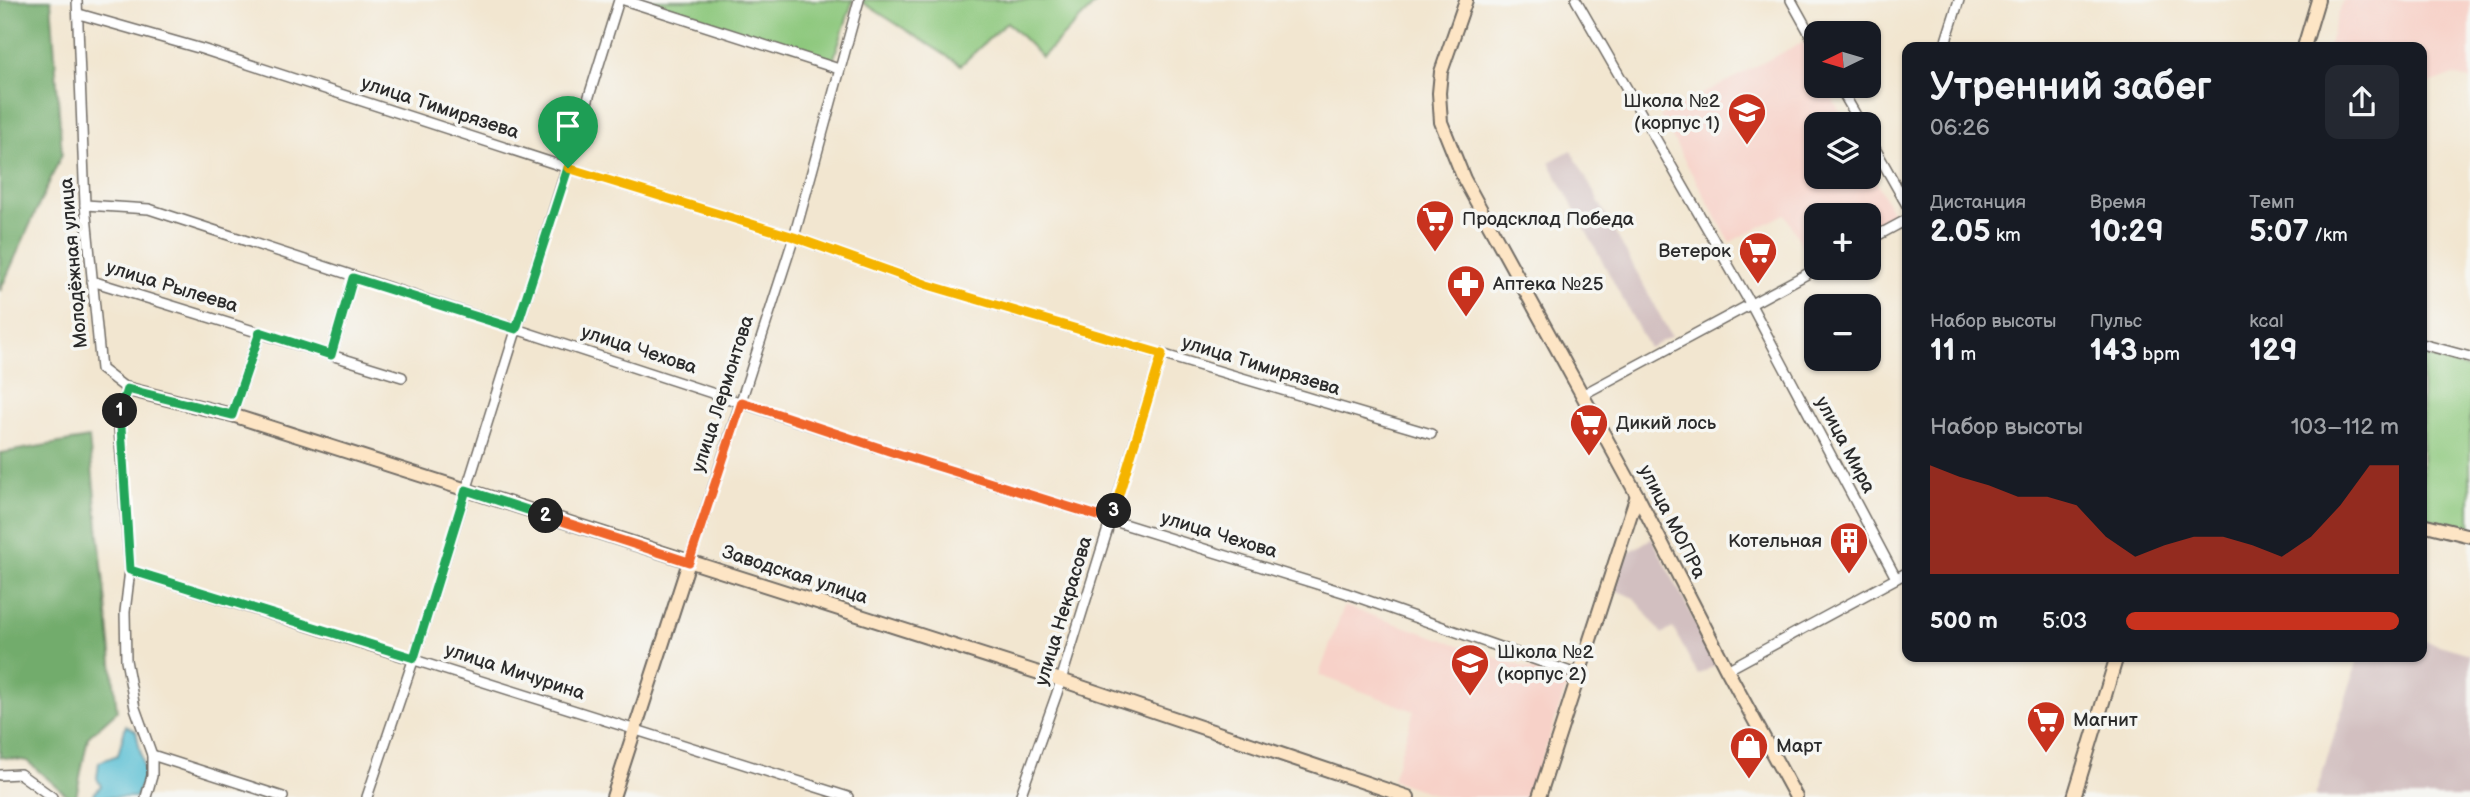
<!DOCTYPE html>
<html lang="ru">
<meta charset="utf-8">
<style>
:root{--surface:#171b24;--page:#242831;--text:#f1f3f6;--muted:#9ea1a6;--accent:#c8321e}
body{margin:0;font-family:"Balsamiq Sans",sans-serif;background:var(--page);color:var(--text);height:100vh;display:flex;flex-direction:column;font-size:26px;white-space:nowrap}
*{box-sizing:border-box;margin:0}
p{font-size:23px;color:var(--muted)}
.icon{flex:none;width:38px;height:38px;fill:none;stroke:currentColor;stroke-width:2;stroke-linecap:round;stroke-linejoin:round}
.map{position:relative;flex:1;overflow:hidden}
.drawer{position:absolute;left:1902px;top:42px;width:525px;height:620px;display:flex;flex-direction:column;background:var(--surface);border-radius:14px;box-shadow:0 2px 5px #0004}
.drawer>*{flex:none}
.needle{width:46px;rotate:265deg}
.tools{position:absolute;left:1804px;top:21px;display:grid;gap:14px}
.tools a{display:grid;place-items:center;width:77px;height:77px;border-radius:14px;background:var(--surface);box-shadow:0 2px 5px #0004;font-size:35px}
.pin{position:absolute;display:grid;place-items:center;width:60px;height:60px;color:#fff;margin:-72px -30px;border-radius:50% 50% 50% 0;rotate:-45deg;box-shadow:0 0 7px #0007}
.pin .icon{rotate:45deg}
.km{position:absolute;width:35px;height:35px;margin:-18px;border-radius:50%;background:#222;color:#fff;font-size:19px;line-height:35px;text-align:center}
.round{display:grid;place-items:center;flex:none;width:74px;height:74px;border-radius:14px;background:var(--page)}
.headline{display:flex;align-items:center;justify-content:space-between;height:119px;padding:0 28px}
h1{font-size:38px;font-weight:700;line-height:52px}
.stats{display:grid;grid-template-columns:repeat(3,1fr);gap:10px;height:119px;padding:7px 28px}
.stats div{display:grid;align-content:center}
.stats b{font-size:30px;font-weight:700}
.stats small{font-size:19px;font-weight:400}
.stats p{font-size:19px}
.chart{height:196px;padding:14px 28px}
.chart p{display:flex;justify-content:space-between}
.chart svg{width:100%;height:126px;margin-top:7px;fill:var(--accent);opacity:.7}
ul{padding:0 28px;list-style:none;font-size:23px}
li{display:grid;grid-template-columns:112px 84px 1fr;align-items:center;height:52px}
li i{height:18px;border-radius:9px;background:var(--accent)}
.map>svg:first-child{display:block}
</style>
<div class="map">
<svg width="2470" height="797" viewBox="0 0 2470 797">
<rect width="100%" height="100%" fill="#f6f6f2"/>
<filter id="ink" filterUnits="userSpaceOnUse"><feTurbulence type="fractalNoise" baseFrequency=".0143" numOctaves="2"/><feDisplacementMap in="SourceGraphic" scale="14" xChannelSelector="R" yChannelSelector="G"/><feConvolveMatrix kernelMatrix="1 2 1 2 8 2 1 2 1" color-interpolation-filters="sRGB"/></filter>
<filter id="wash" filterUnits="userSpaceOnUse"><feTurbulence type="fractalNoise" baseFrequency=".00686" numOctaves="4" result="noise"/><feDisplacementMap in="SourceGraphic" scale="28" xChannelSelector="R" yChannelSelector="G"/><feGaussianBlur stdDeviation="1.57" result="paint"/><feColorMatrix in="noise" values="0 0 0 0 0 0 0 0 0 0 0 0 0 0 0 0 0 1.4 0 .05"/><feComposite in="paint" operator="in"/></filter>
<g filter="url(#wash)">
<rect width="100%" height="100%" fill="#f2e6d0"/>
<g fill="#f7d1c8">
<polygon points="2343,0 2470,0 2470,80 2454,75 2427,85 2422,83 2422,47 2328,47"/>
<polygon points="1803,42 1816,68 1816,86 1826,86 1846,124 1816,124 1816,177 1869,177 1869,168 1894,215 1869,227 1869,215 1816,215 1816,254 1809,259 1785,214 1730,242 1660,116"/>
<polygon points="1344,606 1568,682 1529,797 1442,797 1392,780 1414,711 1319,675"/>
</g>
<g fill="#d2bfc0">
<polygon points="1571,150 1671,336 1649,348 1549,162"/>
<polygon points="1652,538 1717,664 1698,675 1673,628 1662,634 1634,598 1611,588 1623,556"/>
<polygon points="2422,640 2470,654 2470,797 2315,797 2359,656 2422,656"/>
</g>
<g fill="#8dc87d" stroke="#5c7a54" stroke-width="2">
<polygon points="637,0 853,0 833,61"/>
<polygon points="859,0 1099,0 1042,57 1007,22 961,65"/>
<polygon points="2422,355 2470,369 2470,530 2422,517"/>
</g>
<g fill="#72ac6c" stroke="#4e6c4c" stroke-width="2">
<polygon points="0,0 51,0 62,154 0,291"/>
<polygon points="89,438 117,711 88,737 76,797 69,797 27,761 0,757 0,453"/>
</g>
<polygon fill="#56bed3" stroke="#40747f" stroke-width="2" points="126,725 136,731 145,773 136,797 91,797 101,786 97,778 99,762 118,755"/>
</g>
<g filter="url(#ink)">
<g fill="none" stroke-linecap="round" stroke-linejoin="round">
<g stroke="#716c65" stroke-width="12">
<g id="street">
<polyline points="77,0 85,205 101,369 127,389 118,416 130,570 125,612 126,660 135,708 152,755 152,776 146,797"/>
<polyline points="624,0 839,69"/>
<polyline points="1576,0 1750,303 1896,578"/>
<polyline points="1791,0 1816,45"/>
<polyline points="79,14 202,49 568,168 794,237 928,285 1431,434"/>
<polyline points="1944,47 1959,0"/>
<polyline points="1839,86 1861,124"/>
<polyline points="1869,138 1908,207"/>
<polyline points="1903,198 1908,180"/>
<polyline points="85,205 149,209 895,453 1346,593 1579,675"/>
<polyline points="1869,240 1908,219"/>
<polyline points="92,281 402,377"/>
<polyline points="2422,344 2470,357"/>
<polyline points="331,355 353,278"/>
<polyline points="1582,395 1818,268"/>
<polyline points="232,415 260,332"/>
<polyline points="689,562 794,237 859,0"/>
<polyline points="130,570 848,797"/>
<polyline points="1727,670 1908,572"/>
<polyline points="152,755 283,797"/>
<polyline points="0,775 20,774 52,797"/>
<polyline points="367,797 414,658 619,0"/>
<polyline points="1020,797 1057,693 1162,354"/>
</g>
</g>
<g stroke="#716c65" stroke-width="16">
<g id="secondary">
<polyline points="1466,0 1441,72 1439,93 1441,122 1464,179 1637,495 1727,670 1796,797"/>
<polyline points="2304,47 2318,0"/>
<polyline points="127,389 232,415 1061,680 1408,797"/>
<polyline points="2422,524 2470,536"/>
<polyline points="613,797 689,562"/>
<polyline points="1539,797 1637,495"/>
<polyline points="2074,797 2117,656"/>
</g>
</g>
<use href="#street" stroke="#fff" stroke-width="9"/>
<use href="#secondary" stroke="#fde5c5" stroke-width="12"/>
</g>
</g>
<g fill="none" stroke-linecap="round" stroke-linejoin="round" filter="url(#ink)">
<g stroke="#fff" stroke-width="14">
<polyline id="split-1" points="120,411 127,389 232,415 260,332 331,355 353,278 516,329 568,168"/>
</g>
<g stroke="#fff" stroke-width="14">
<polyline id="split-2" points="120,411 130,570 414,658 466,490 546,516"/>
</g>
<g stroke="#fff" stroke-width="14">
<polyline id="split-3" points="546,516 689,562 742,402 895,453 1111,520 1114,511"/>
</g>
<g stroke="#fff" stroke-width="14">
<polyline id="split-4" points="568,168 794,237 928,285 1162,354 1114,511"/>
</g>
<use href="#split-1" stroke="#22a559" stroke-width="9"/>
<use href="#split-2" stroke="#22a559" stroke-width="9"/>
<use href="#split-3" stroke="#f0652b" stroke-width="9"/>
<use href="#split-4" stroke="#f5b400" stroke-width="9"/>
</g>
<defs>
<g id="school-pin" transform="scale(2.0125)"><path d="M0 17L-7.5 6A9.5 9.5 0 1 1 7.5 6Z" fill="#c8321e" stroke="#f6f6f2"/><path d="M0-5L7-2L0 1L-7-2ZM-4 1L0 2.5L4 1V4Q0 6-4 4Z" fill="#fff"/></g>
<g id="supermarket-pin" transform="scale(2.0125)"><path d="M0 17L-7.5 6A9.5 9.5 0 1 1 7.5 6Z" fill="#c8321e" stroke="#f6f6f2"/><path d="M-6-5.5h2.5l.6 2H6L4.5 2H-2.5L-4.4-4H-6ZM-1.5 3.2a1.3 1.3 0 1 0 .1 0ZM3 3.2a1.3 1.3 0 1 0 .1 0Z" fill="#fff"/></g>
<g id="pharmacy-pin" transform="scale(2.0125)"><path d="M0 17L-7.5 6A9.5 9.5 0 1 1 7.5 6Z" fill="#c8321e" stroke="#f6f6f2"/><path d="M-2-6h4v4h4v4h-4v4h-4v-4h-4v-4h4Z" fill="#fff"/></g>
<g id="building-pin" transform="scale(2.0125)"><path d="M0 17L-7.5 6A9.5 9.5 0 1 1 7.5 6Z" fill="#c8321e" stroke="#f6f6f2"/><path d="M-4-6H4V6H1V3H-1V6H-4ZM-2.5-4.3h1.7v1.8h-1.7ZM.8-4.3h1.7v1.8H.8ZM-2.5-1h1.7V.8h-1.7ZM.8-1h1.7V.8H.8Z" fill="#fff"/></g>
<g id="shop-pin" transform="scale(2.0125)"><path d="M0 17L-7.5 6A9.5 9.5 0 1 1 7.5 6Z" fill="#c8321e" stroke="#f6f6f2"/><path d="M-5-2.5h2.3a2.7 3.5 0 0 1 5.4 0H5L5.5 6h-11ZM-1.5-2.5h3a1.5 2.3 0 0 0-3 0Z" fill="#fff"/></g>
</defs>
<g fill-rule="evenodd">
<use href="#school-pin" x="1747" y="112"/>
<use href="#supermarket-pin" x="1435" y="219"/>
<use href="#supermarket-pin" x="1758" y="251"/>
<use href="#pharmacy-pin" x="1466" y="284"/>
<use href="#supermarket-pin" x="1589" y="423"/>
<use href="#building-pin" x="1849" y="541"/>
<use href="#school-pin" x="1470" y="663"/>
<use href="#supermarket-pin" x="2046" y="720"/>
<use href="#shop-pin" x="1749" y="746"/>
</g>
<g text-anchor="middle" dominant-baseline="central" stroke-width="7" stroke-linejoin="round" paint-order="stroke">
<g font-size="19" fill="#2b2b2b" stroke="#f6f6f2" text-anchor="start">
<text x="1720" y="101" text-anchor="end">Школа №2<tspan x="1720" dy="22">(корпус 1)</tspan></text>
<text x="1462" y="219">Продсклад Победа</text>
<text x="1731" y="251" text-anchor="end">Ветерок</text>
<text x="1493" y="284">Аптека №25</text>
<text x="1616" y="423">Дикий лось</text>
<text x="1822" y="541" text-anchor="end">Котельная</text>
<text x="1497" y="652">Школа №2<tspan x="1497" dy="22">(корпус 2)</tspan></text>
<text x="2073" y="720">Магнит</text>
<text x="1776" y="746">Март</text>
</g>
<g font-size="19" fill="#2b2b2b" stroke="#f6f6f2">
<text transform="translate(440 108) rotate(18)">улица Тимирязева</text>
<text transform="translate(74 263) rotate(-95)">Молодёжная улица</text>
<text transform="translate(172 287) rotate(17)">улица Рылеева</text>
<text transform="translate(639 350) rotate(18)">улица Чехова</text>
<text transform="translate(1261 366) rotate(17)">улица Тимирязева</text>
<text transform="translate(723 394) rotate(-72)">улица Лермонтова</text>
<text transform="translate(1845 445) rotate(62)">улица Мира</text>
<text transform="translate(1672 522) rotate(63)">улица МОПРа</text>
<text transform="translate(1219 535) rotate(17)">улица Чехова</text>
<text transform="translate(795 575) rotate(18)">Заводская улица</text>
<text transform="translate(1064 611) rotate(-73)">улица Некрасова</text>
<text transform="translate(515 672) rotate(18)">улица Мичурина</text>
</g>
</g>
</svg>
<div class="tools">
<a><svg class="needle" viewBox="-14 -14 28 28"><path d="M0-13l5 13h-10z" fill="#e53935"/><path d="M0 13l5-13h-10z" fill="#9ea1a6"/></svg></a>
<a><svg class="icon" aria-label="layers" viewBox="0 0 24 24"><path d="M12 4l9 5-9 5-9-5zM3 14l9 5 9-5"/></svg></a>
<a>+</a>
<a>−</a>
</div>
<div class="pin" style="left:568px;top:168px;background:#1e9e55"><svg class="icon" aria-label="arrive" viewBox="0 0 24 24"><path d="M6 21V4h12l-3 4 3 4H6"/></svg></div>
<b class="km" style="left:120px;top:411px">1</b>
<b class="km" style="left:546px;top:516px">2</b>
<b class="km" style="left:1114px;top:511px">3</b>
<section class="drawer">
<div class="headline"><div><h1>Утренний забег</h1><p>06:26</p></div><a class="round"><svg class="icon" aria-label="share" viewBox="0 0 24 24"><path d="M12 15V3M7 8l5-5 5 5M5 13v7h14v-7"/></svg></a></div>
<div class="stats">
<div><p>Дистанция</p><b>2.05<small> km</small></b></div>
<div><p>Время</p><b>10:29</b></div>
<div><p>Темп</p><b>5:07<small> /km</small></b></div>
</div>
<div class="stats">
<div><p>Набор высоты</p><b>11<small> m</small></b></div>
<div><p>Пульс</p><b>143<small> bpm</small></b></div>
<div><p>kcal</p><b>129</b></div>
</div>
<div class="chart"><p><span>Набор высоты</span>103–112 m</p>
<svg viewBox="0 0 160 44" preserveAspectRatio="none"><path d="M0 44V6L10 10L20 13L30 17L40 17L50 20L60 31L70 38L80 34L90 31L100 31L110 34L120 38L130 31L140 20L150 6L160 6V44z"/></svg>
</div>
<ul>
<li><b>500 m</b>5:03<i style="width:100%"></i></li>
</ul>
</section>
</div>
